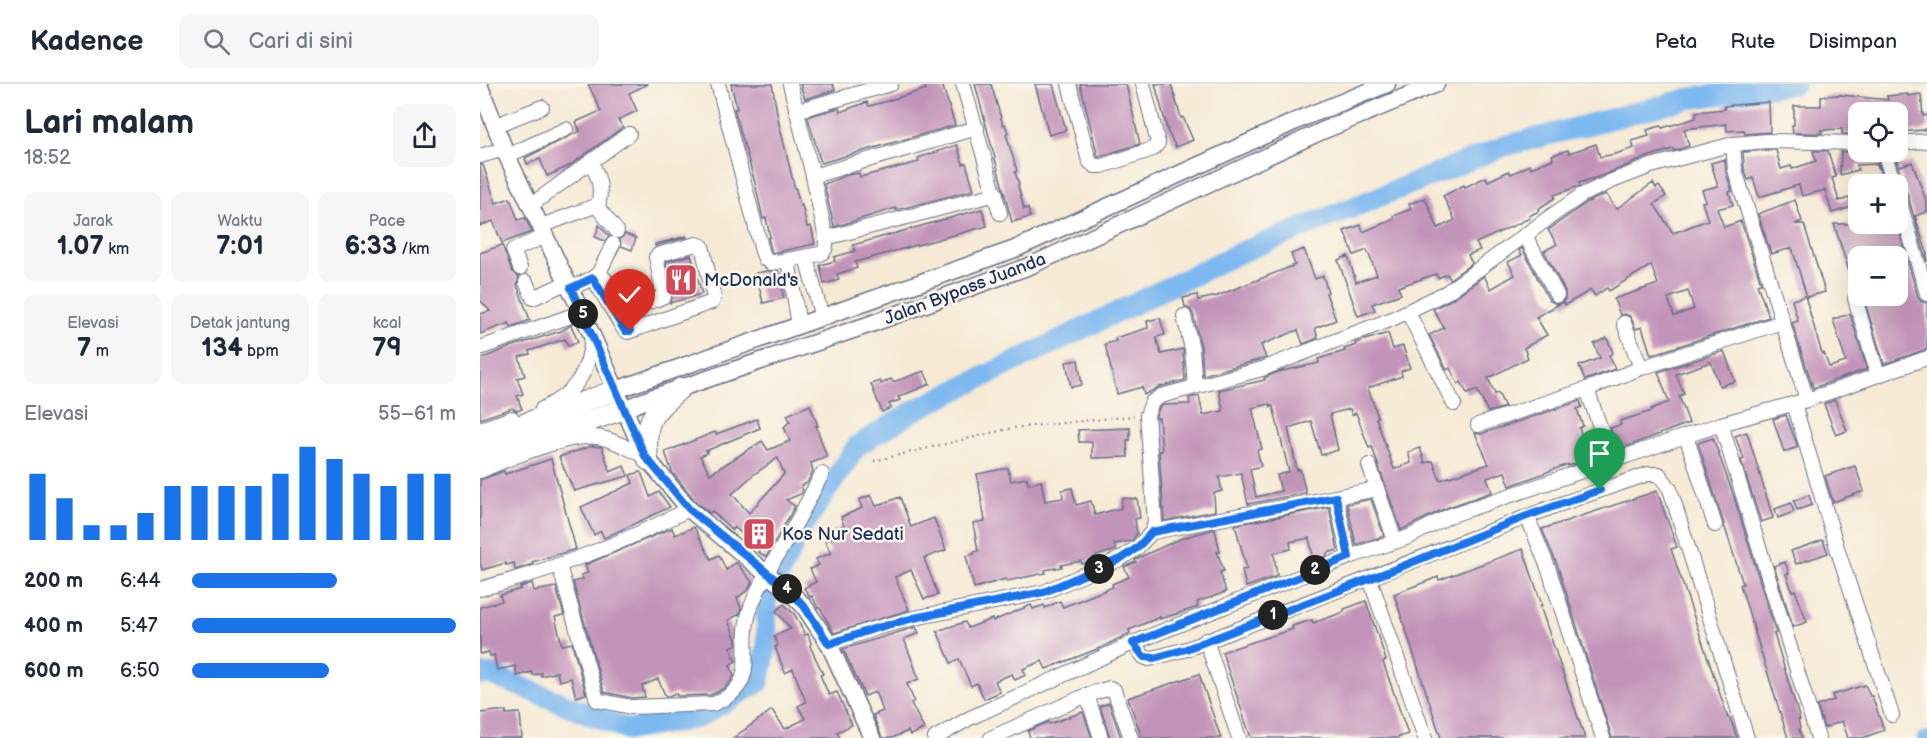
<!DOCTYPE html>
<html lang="id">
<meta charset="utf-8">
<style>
:root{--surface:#fff;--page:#f6f6f7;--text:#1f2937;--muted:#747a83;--line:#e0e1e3;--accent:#1a73e8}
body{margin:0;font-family:"Balsamiq Sans",sans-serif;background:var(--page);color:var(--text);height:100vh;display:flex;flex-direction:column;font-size:22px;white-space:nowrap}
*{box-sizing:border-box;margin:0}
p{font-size:20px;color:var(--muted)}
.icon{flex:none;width:33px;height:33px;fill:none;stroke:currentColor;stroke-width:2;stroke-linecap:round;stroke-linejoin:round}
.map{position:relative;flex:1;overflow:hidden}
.sheet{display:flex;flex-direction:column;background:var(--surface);width:480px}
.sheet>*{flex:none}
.fabs{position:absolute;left:1368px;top:18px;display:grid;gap:12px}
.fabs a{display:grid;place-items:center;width:60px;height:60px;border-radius:12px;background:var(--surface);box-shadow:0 6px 24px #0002;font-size:30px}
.pin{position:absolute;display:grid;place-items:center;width:51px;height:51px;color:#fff;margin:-62px -26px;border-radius:50% 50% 50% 0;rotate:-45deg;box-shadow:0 0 6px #0007}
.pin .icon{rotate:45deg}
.km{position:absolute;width:30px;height:30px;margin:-15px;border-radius:50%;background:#222;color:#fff;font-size:16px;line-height:30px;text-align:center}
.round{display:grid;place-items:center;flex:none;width:63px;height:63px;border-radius:12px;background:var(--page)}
.head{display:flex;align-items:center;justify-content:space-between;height:102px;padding:0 24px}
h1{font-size:33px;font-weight:800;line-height:45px}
.figures{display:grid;grid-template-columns:repeat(3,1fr);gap:9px;height:102px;padding:6px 24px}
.figures div{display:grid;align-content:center;border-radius:12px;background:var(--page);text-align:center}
.figures b{font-size:26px;font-weight:800}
.figures small{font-size:16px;font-weight:400}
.figures p{font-size:16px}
.chart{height:168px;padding:12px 24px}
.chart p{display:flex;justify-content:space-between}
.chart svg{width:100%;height:108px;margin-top:6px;stroke:var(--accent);stroke-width:6}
ul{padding:0 24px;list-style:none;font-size:20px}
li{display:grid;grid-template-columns:96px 72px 1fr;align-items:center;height:45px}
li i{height:15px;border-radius:8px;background:var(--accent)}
header{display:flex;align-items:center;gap:36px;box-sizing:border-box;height:84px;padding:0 30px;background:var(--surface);border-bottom:2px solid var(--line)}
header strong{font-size:28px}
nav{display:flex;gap:33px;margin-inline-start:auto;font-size:21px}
.search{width:420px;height:54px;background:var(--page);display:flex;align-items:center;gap:15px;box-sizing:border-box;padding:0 21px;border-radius:12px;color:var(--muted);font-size:22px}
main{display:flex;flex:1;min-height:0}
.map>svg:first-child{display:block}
</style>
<header>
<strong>Kadence</strong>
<div class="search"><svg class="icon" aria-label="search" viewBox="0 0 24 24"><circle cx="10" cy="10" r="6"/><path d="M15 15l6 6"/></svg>Cari di sini</div>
<nav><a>Peta</a><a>Rute</a><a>Disimpan</a></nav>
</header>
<main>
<section class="sheet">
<div class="head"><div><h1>Lari malam</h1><p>18:52</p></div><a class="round"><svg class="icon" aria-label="share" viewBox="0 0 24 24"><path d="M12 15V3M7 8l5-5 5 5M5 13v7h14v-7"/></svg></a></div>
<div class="figures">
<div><p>Jarak</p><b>1.07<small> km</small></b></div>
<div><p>Waktu</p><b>7:01</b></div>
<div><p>Pace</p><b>6:33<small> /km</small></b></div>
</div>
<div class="figures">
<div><p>Elevasi</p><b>7<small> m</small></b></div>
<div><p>Detak jantung</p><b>134<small> bpm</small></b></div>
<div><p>kcal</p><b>79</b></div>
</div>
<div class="chart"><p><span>Elevasi</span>55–61 m</p>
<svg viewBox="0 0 160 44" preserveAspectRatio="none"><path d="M5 44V17M15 44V27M25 44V38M35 44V38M45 44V33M55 44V22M65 44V22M75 44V22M85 44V22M95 44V17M105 44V6M115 44V11M125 44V17M135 44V22M145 44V17M155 44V17"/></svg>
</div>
<ul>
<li><b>200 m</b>6:44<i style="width:55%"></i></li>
<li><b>400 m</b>5:47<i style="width:100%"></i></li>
<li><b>600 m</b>6:50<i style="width:52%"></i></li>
</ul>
</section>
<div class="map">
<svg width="1447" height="654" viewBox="0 0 1447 654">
<rect width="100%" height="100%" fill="#fbf7ec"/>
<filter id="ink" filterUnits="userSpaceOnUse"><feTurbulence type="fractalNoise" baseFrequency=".0167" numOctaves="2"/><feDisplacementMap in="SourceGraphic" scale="12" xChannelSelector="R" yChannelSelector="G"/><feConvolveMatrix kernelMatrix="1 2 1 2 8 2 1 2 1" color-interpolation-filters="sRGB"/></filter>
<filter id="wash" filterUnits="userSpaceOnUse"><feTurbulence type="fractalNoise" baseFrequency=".008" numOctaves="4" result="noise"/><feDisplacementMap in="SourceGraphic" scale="24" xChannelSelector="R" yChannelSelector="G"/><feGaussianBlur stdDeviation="1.35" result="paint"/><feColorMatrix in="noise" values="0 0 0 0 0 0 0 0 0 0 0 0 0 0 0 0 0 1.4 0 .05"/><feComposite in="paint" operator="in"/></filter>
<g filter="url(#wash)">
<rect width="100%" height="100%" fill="#f6ead5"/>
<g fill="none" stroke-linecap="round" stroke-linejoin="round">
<polyline stroke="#7db8ef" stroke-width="12" points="1443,654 1447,653"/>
<polyline stroke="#7db8ef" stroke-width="21" points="0,591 9,590 149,646 218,634 279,598 287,561 286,517 323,442 377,362 435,326 757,170 1025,62 1207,15 1314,0"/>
</g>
<g id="blocks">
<g fill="#c394ba" fill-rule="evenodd">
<polygon points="108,0 168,0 149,9 157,27 138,36 143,43 89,82 67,92 60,75 47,80 45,74 100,47 96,38 121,27"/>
<polygon points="251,0 292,0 299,40 315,105 316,105 320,122 322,121 327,143 331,142 335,160 292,169 288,154 290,153 286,134 283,135 275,99 254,25 257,25"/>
<polygon points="320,0 353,0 355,6 325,15"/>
<polygon points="452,0 462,0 475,41 341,79 328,34 330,32 359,24 360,28 387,18 389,22 404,18 446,5 445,2"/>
<polygon points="495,0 511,0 523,41 525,40 528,49 526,50 537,87 535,88 539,100 538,101 544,125 548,124 550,133 532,138"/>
<polygon points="555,0 573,0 586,46 569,51"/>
<polygon points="600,0 646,0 660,60 618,73"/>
<polygon points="675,0 691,0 701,34 703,33 713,56 696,63 688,48"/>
<polygon points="1428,10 1428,12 1441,10 1443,32 1447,31 1447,44 1444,45 1444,46 1418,48 1418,28 1378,28 1378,50 1362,50 1362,45 1341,46 1342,49 1313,49 1312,41 1314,41 1314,22 1341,22 1341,12 1361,11 1408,16 1407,12"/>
<polygon points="1289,18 1290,48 1265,50 1264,46 1247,47 1246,40 1204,45 1209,62 1194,67 1193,65 1170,72 1121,92 1099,99 1100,102 1097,103 1074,111 1075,114 1058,125 1059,127 1049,132 1050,134 996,159 1000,166 988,171 992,179 970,195 967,190 958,194 956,190 918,203 921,210 892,220 895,226 878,232 858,176 868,172 876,198 897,191 887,166 874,171 864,147 881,141 883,148 914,135 913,132 931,125 929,120 945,114 958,144 975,136 963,112 984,101 985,103 1006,93 1008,97 1029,87 1031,90 1050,81 1051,84 1073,75 1072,71 1088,66 1089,69 1116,60 1120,73 1135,70 1154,64 1152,57 1169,52 1167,46 1181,42 1182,44 1216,34 1216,28 1245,25 1244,22"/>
<polygon points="477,61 483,80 486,79 494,106 428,123 416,126 416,124 354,143 344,100 367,91 379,89 380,93 439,78 438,74"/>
<polygon points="1287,66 1296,66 1301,85 1311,82 1312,85 1336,77 1333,67 1348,67 1356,93 1352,94 1359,117 1369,114 1372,123 1352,129 1345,106 1322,112 1319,101 1279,113 1273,94 1268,96 1264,84 1263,68"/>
<polygon points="1361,68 1395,68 1405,100 1397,80 1377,81 1378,86 1360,91"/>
<polygon points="1413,68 1416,68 1420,82 1432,78 1447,119 1447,128 1435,132 1447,169 1447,178 1427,109 1422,104 1423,97"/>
<path d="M1245,75l1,13 6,19 -3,1 4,13 -16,4 7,18 17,-6 20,62 -4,1 12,33 -118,38 -9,-28 -6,2 -6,-13 -5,-2 -5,1 -6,-16 44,-15 -7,-19 -42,26 -2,-3 -12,8 -4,-6 -26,15 -2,-3 -27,15 11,18 -23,13 4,10 -40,20 7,16 3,-1 7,14 -17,5 -11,-22 -10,4 -6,-12 -3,2 -8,-16 -3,2 -18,-35 15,-7 -11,-19 19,-10 32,-23 7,13 24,-14 -7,-13 14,-7 -3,-5 3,-2 27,52 7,4 5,-1 4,-4v-8l-21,-40 13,-7 -9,-14 38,-27 20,-9 10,15 37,-26 3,5 3,-2 7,10 -12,8 19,29 35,-13 -6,-18 4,-1 -4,-11 16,-4 -7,-23zM1208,207l6,18 -20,7 -6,-18z"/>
<polygon points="0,81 3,81 16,119 30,114 38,136 45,134 52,148 22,159 13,137 0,142"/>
<polygon points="1315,116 1322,137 1315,140 1324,140 1345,208 1327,213 1312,164 1291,170 1278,130"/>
<polygon points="502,125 507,142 375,178 377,184 357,190 359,196 344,200 340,181 355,177 354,173 375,167 373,161"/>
<polygon points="1354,140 1417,140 1438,213 1441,217 1447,219 1447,265 1404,280 1383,212 1418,212 1418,172 1378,172 1378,207 1375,206"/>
<polygon points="119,141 129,152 125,157 115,153"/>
<polygon points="145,150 156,154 152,166 141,162 140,155"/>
<polygon points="206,152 207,153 175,162 175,160"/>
<polygon points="22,161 32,187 39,193 37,201 50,236 31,243 29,239 0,250 0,230 10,227 0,216 0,169"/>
<polygon points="824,165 835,195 843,192 848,208 846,209 856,236 835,244 838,254 823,260 818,246 781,261 786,274 723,291 721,263 713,230 710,225 705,223 703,214 717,211 718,216 737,212 815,181 811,170"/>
<polygon points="211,171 222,210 190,219 193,210 186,178"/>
<polygon points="286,187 298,187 304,214 283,219 276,189"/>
<polygon points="1325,212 1342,270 1344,269 1349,283 1366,278 1353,235 1370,230 1387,285 1333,304 1312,239 1318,237 1312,216"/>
<polygon points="680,234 685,251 676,253 681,270 703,265 705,296 679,303 664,311 662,303 637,310 625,260 636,257 635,254 668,244 667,237"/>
<polygon points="91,241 98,258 88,262 85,255 49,267 50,270 39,273 45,292 37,294 43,310 37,312 42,325 37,327 32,324 0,335 0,275 33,262 81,247"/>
<path d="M908,249l5,16 10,-3 7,22 -9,3 1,5 -34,12 10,29 -2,1 18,51 17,-6 -3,-11 12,-4 5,15 8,-2 7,19 49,-16 -14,-31 6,1 99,-33 2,6 -5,2 6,17 -4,2 6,16 10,-3 4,11 -14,5 1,3 -18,6v-2l-58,22 -5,-14 -18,6 5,14 -46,16 -45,22 -29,-83 -3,1 -13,-35 -4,2 -2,-6 -20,5 8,36 -17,5 -10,-34 -23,7 9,42 3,-1 6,24 -58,11 -7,-31 -22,4 3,14 -8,2 1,18 -51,10 -5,-70h3l-3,-33 -2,1 -1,-3 3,-8 4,-3 27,-1 -1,-6 10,-2 4,19 20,-4 -4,-21 46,-10 -1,-2 14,-6 41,-9 -1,-4 27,-8 -1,-2 12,-4 -1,-2zM790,320l1,3 2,-1 16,66 -12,3 4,16 -25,6 -6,-28 11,-3 -4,-16 5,-1 -10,-41z"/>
<polygon points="1127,254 1133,269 1129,271 1135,285 1105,296 1099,282 1120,274 1114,260"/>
<polygon points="1244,267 1255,297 1240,302 1231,278 1196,290 1204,310 1199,312 1209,339 1137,366 1130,344 1141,341 1140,337 1172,327 1171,325 1189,318 1178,288"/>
<polygon points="598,276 602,301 591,303 586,278"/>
<polygon points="444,287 450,300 418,313 420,316 409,320 411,324 402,328 391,300 400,297 401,300 411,295 413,298"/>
<polygon points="1355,316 1367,347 1356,351 1344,320"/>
<path d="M330,321l8,21h-2l11,31 -16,6 2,8 -6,12 -6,3 2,4 -2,4 -15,6 9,6 -29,51 -8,-5 2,-3 -26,-22 -2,3 -20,-19 -2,2 -14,-11 -24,-30 -7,-20 50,-20 1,2 41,-15 3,9 -54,23 1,2 -7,3 10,18 52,-33 6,9 22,-9 -6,-14 6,-6 -3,-6zM298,374l6,16 -35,39 -17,-19 21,-19z"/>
<polygon points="1306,331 1318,363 1304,368 1293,335"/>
<polygon points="650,344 650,356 647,356 648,373 612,374 612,358 599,358 598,346"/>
<polygon points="1267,348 1293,434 1281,438 1261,376 1264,375 1255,352"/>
<polygon points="1233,354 1254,413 1296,549 1294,550 1320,636 1318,636 1320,644 1319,645 1322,654 1308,654 1262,507 1260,501 1263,500 1218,359"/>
<polygon points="112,362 122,363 130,388 144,382 148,392 94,407 79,373"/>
<polygon points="71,375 96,465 52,478 53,480 35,486 34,479 26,481 26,479 2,486 0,479 0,396 24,387 25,390"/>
<polygon points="1375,382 1384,407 1353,418 1345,392"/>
<polygon points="528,384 531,397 547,394 548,400 561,397 565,417 583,414 582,406 592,404 596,421 611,417 615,431 641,424 642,414 657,415 660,434 655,435 657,450 651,457 634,460 636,466 613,473 613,477 602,480 601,477 581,481 582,483 565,486 566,489 527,497 526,495 494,504 486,472 494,470 494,468 498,467 493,439 505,437 497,390"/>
<polygon points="161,388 170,413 179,408 190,423 124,454 121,447 114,451 101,423 153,399 150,391"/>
<polygon points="1177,407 1197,463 1191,465 1248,634 1250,634 1257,654 1132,654 1078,483 1062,445"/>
<polygon points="391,411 396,422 420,413 431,443 454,434 466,466 444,474 458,511 444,515 431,486 415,493 429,526 354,549 340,524 338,524 332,512 330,513 324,504 336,498 330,485 339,481 336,475 351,469 345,457 353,454 351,448 364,442 361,433 382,424 379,416"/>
<polygon points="1329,411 1332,421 1317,426 1314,417"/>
<polygon points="891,415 904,452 876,461 867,420"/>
<polygon points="1311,419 1314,428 1298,434 1295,425"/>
<polygon points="849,423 858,466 847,469 847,472 834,477 829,454 810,458 811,465 794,469 797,492 766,503 762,486 767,485 755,441"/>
<polygon points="214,443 231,475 239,471 246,486 256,478 272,498 268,506 257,514 261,524 260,530 248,536 256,556 256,561 250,563 256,577 250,581 254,591 251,597 244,604 231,611 197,612 196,609 186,613 178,595 162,602 165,613 152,614 124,608 93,498 103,495 101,491 108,489 105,481 192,444 195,451"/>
<polygon points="735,445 740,468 737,468 744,487 740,488 746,508 717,518 718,523 680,535 680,533 649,546 650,549 620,564 566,585 562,577 543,585 546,591 535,596 532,590 515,597 520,608 504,615 497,599 491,602 479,575 471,579 457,547 485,538 488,544 512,535 513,537 551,521 553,525 564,521 565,524 580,517 583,523 633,503 632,500 649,493 644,483 656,478 655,476 660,473 702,454"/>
<polygon points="1343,456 1348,469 1316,480 1311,467"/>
<polygon points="1043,465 1062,521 1060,522 1105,654 961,654 914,510 958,493 959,496 986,486"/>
<polygon points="1305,478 1309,489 1306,490 1312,507 1315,506 1327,538 1313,543 1294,482"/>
<polygon points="52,499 54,507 76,503 84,531 75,533 82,561 92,559 106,610 96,613 91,594 79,597 77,588 61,592 61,589 53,591 52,588 37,592 35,582 17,586 14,571 10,572 9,568 0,570 0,523 22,517 20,511 41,505 40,503"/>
<polygon points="886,517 906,576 903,578 928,650 916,654 771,654 742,568 813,545 812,542 832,536 833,539 864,528 864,525"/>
<polygon points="304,520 315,531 325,551 328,550 331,559 330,562 343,590 340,591 349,611 357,608 372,641 357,648 360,654 253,654 292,626 305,645 325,635 318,622 326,618 322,608 313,585 305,589 295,563 298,562 294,552 311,545 296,527"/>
<polygon points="436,543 439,549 424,555 439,595 427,600 434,617 431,619 444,645 430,651 428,647 412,654 402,654 393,631 403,627 395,608 385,612 363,565"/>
<polygon points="719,590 741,654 662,654 648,614"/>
<polygon points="1385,601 1390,612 1392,612 1404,646 1383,654 1368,654 1362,637 1344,644 1337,622 1354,616 1352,611"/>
<polygon points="629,619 641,654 630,654 620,622"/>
<polygon points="17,627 26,627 26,630 40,629 42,654 0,654 0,629"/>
<polygon points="603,628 612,654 550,654 548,647 568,638 569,640"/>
</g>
</g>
</g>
<g filter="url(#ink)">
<use href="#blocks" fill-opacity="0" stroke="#687088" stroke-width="1.5"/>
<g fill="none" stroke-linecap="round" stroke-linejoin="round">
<g stroke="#687088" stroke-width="16">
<g id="minor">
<path d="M238,0l44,167 3,8 6,4 49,-9c7,-3 6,-9 6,-16l-13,-62 -23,-92"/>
<polyline points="483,0 520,129"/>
<polyline points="589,0 609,77 615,82 622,82 673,65 678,59 663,0"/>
<polyline points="316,27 411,0"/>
<polyline points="14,42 62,23"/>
<polyline points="1418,59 1447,57"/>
<polyline points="1253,60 1255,86 1327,316"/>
<polyline points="1404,68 1414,100"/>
<polyline points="0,72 24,65"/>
<polyline points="27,72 86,45"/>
<path d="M111,78c9,18 11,25 7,46"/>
<polyline points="333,92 497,44"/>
<polyline points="1418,112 1447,210"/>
<polyline points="51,121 149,50"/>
<polyline points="61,142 115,122 118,124 137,147"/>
<polyline points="1045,151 1077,211"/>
<polyline points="346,154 516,110"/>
<polyline points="326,173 342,234"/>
<polyline points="308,176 319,241"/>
<polyline points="40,184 33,166 66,152"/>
<path d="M113,194l30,50 5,4 84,-30 2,-4 -12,-52 -6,-2 -38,11 -2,2 8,39c-36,18 -41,1 -65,-23"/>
<polyline points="46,198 53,214 88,198"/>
<polyline points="91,204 113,194 119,189 133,160"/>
<polyline points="1375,215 1398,291"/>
<polyline points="928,228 974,320"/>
<polyline points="704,232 712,265 715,302"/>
<polyline points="1144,239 1161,284"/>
<polyline points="0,264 102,228"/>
<polyline points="1107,305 1132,378"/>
<polyline points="1314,320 1358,467 1412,631"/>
<path d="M62,325c34,-16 47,-36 50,-73"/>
<polyline points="1241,340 1338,654"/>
<polyline points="998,341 1107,305 1161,284 1302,238"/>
<polyline points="0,345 32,334"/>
<polyline points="1206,352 1235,441"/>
<polyline points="889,381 915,457"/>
<path d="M0,387c28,-12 93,-40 122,-33 15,3 29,12 43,18"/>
<polyline points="856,413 869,473"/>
<polyline points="1047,432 1069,486 1123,654"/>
<polyline points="672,448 897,405"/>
<path d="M79,481l38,135 34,7 82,-3c50,-20 24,-52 36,-91 10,-32 31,-60 47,-90 9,-16 17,-32 26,-49"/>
<polyline points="890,495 945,654"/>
<path d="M0,505c75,-20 140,-44 209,-80"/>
<polyline points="726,556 759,654"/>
<polyline points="653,559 664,573 669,575 707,565 1072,423 1168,390 1179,390 1190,405 1267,654"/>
<polyline points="349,560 393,545 434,534 564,508 640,475 657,464 672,448 675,438 667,331 672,318 681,312 782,285 912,235 967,208 1074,130 1102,111 1132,97 1171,82 1253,60 1287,57 1378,59"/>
<polyline points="607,611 621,654"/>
<polyline points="455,654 490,634 653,559 869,473 929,453 969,432 1241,340 1327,316 1447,274"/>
<polyline points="511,654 607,611 630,604 634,606 651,654"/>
</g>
</g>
<g stroke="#687088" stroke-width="19">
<g id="major">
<polyline points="0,3 27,72 107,240 165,372 209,425 289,492 308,506 324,522 349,560 392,654"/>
<polyline points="136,306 535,165 827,32 907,0"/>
<polyline points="144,325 174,313 388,241 552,181 842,47 956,0"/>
</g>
</g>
<g stroke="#687088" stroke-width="22">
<g id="highway">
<polyline points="0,356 136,306"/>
<polyline points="0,375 144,325"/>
<path d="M168,376c-4,-41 3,-46 33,-72"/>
</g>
</g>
<polyline stroke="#687088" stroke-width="2" stroke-dasharray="1.5 4.5" stroke-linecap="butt" points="394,377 532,344 654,332"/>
<use href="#minor" stroke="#fff" stroke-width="14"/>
<use href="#major" stroke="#fff" stroke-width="16"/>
<use href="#highway" stroke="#fff" stroke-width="20"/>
</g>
</g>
<g fill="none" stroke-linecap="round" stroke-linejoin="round" filter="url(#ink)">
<g stroke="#fff" stroke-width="12">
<polyline id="route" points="150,247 145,247 143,244 113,194 91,204 165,372 209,425 313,510 324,522 349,560 393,545 434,534 564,508 640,475 657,464 672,448 856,413 869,473 653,559 664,573 674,574 706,565 918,484 1047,432 1120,406"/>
</g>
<use href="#route" stroke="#1a73e8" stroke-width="8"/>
</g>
<defs>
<g id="restaurant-square" transform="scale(1.725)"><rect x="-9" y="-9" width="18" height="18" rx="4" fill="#d1495b" stroke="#fbf7ec"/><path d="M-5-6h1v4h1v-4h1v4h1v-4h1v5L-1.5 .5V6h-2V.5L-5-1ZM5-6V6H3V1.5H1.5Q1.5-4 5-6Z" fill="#fff"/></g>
<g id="building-square" transform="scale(1.725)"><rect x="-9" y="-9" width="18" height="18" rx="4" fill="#d1495b" stroke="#fbf7ec"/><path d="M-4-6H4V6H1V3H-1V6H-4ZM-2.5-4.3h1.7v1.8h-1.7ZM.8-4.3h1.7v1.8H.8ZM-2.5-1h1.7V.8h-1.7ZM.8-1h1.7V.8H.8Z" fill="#fff"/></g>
</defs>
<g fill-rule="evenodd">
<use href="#restaurant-square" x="201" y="196"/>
<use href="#building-square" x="279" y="450"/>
</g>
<g text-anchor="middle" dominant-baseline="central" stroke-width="5" stroke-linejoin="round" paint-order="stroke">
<g font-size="18" fill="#1b2f5e" stroke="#fbf7ec" text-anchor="start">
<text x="224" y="196">McDonald's</text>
<text x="302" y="450">Kos Nur Sedati</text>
</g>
<g font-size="18" fill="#1b2f5e" stroke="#fbf7ec">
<text transform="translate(485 205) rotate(-21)">Jalan Bypass Juanda</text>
</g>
</g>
</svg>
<div class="fabs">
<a><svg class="icon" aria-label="locate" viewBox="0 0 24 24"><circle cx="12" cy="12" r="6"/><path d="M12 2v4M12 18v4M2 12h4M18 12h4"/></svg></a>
<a>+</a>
<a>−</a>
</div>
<div class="pin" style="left:1120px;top:406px;background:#1e9e55"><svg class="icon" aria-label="arrive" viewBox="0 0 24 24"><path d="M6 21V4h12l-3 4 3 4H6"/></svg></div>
<div class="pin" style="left:150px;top:247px;background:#d93025"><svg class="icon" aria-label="check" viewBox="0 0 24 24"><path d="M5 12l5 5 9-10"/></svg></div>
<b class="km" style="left:793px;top:531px">1</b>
<b class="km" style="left:835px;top:486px">2</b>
<b class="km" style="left:619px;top:485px">3</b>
<b class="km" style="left:307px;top:505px">4</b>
<b class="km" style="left:103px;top:230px">5</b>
</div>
</main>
